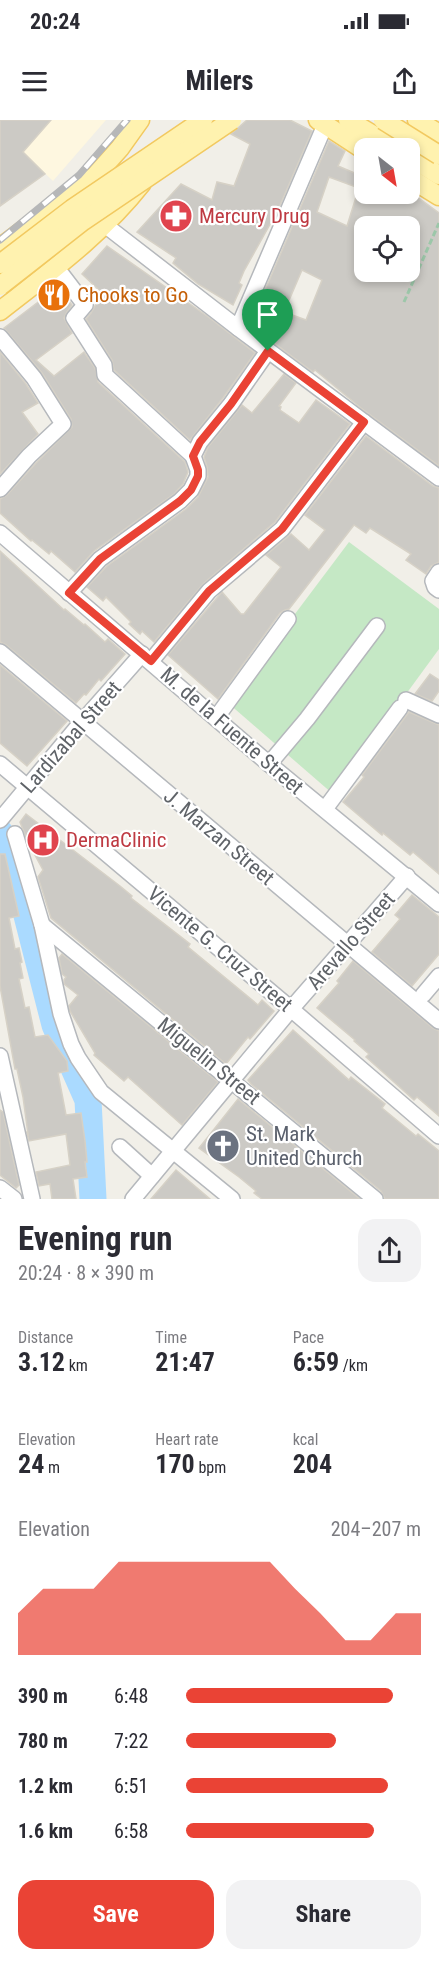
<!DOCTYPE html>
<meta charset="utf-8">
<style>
:root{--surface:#fff;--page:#f2f2f3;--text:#2b2b33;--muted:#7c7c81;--accent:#ea4335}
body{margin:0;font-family:"Roboto Condensed",sans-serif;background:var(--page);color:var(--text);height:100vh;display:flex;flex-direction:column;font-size:22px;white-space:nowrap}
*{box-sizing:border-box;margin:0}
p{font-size:20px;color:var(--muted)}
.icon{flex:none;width:33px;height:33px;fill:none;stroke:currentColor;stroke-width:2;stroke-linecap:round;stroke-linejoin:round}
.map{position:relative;height:1079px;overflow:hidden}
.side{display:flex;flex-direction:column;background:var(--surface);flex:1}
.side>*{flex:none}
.needle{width:39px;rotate:149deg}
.buttons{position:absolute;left:354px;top:18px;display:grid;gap:12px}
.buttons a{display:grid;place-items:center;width:66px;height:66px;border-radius:12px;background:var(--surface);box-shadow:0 3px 9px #0003;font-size:30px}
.pin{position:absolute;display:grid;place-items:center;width:51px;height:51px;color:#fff;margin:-62px -26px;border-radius:50% 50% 50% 0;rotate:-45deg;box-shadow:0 0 6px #0007}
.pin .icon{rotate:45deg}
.round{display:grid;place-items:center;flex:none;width:63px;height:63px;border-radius:18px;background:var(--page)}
.head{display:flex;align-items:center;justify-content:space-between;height:102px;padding:0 18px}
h1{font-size:33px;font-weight:700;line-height:45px}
.stats{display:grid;grid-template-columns:repeat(3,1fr);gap:9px;height:102px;padding:6px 18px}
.stats div{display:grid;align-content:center}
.stats b{font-size:26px;font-weight:700}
.stats small{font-size:16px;font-weight:400}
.stats p{font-size:16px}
.chart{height:168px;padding:12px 18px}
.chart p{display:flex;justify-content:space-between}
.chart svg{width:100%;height:108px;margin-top:6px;fill:var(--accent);opacity:.7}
.cta{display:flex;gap:12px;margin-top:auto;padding:12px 18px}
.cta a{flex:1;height:69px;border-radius:18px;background:var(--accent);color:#fff;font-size:24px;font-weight:700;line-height:69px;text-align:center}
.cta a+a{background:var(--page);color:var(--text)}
ul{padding:0 18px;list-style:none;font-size:20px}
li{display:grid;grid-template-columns:96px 72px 1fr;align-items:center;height:45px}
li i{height:15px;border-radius:8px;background:var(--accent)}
.status{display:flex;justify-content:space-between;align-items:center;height:42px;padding:0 30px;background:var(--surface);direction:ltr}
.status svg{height:16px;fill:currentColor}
header{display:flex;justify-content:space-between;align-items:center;height:78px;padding:0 18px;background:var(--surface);font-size:27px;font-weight:700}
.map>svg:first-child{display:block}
</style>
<div class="status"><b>20:24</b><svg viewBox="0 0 49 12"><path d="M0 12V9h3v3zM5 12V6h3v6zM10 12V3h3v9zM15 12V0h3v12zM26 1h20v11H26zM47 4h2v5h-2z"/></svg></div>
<header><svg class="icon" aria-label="menu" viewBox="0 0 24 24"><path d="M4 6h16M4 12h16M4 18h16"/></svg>Milers<svg class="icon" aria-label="share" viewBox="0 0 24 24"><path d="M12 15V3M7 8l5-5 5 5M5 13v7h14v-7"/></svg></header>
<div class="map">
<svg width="439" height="1079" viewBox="0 0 439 1079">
<rect width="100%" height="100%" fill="#f1efe8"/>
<polygon fill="#fef7e0" points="0,0 106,0 53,61 0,11"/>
<polygon fill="#c5e8c5" points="349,422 439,489 439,529 333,674 228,583"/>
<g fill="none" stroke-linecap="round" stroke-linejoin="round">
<polyline stroke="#aadaff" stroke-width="27" points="0,713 10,729 55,905 88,980 93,1079"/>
</g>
<g fill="#cccac5" stroke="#d6d1c6" stroke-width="1.5" fill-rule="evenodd">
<polygon points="0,0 51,0 23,32 45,54 0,86"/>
<polygon points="247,0 290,0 312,11 278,90 244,151 239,163 242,165 233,185 198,164 173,143 176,138 137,112 181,64 212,80 217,62 234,66 250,24 231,14"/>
<path d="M329,21l16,10 -7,15 26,11v13l-35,-13 -12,35 30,14 10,-32h56l26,19v253l-78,-58 -46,-38 -2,2 -63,-47zM364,106h46v46h-46zM302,150l20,10 -16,40 -22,-8z"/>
<polygon points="107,126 207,196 255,233 223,278 190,320 114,250 112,240 86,199 91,193 102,173 82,154"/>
<polygon points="58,167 72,185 67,192 64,198 72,213 36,240 54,256 84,232 95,248 98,262 185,342 188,352 183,364 174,374 94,431 75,452 51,431 49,434 32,420 31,421 0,393 0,379 7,375 36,343 72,307 71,299 42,253 4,208"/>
<polygon points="0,232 26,264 38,283 22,292 38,314 0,354"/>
<polygon points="284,254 296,263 279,286 281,287 280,290 299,303 316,280 350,304 275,402 203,464 154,522 142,511 140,514 129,504 131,502 106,477 103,481 87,467 107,446 186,389 198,377 208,357 207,347 204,337 208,327 242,285 252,293"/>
<polygon points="366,316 433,366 439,368 439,442 431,446 426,454 406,440 411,434 370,408 366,413 354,405 289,489 285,490 280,493 218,579 168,535 222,472 241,494 244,494 281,447 266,435 291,414 309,430 325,410 305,395"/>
<polygon points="0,431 64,490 65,489 84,505 85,504 105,522 108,519 125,534 101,561 99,559 86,575 84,574 76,583 6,525 0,522"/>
<polygon points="0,545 67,601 27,646 0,623"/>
<polygon points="430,554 439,560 439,571 432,581 415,574"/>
<polygon points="409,592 439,605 439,754 413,732 410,735 383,713 382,715 343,682 364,657 362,655"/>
<polygon points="26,694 120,766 132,776 131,778 190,824 188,827 258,885 262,880 274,891 250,919 248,917 226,944 51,798 38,757 43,750 29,724 20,702"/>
<polygon points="0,734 5,734 19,796 9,798 15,829 19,828 22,842 20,843 23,858 19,859 25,888 29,887 35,917 48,915 67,941 68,951 58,953 66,995 81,993 85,1021 87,1042 85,1042 87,1057 73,1059 76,1079 52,1079 50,1064 39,1066 36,1052 70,1045 66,1014 29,1021 27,1013 28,1014 23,977 17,949 15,949 0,866"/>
<polygon points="412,775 439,797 439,834 412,866 372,832 400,799 395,795"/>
<polygon points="62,834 218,962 182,1005 128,957 124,961 94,935 95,933 70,891 69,886 78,875 64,864 64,860 66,857 62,854 59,838"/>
<polygon points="353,841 433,908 439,911 439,996 417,977 414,980 384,953 366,937 369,934 354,921 355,920 317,888 339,863 337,861"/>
<polygon points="293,910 349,960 351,957 385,984 382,988 416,1016 418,1014 439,1031 439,1079 385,1079 381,1071 251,964 248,960"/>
<polygon points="238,979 360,1079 262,1079 254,1073 256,1071 239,1057 199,1028"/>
<polygon points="0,990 3,992 19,1065 16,1068 0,1055"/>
<polygon points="176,1050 210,1079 151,1079"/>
</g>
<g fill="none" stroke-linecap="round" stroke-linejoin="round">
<g stroke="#b5b8bc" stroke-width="18">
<g id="minor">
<polyline points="105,105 238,208 439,358"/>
<polyline points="56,147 85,185 74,198 104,245 105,255 193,336"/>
<polyline points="238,208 325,5"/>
<polyline points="0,217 34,258 63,304 29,336 0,369"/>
<polyline points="0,413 269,644 439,784"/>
<polyline points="439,452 433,461 435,467 439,470"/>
<polyline points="69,473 100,439 180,381 191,370 198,356 198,350 193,336 200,322 231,284 268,231"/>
<polyline points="0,532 439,901"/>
<polyline points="151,541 209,471 282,409 364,302"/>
<polyline points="406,580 439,595"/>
<polyline points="216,598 288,499"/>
<polyline points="0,644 291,889 439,1016"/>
<polyline points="269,644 307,599 377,506"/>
<polyline points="325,689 400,588"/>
<polyline points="0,700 75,610 142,534"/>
<polyline points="15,714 42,805 61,894 71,924 78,938 101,972 232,1079"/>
<polyline points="42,805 375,1079"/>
<polyline points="423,875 439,856"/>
<polyline points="0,936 32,1079"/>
<polyline points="120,1027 152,1056"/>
<polyline points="0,1068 14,1079"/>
<polyline points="133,1079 291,889 407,756"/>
</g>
</g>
<g stroke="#f2c960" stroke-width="21">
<g id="major">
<polyline points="318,0 364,30"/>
<polyline points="348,0 395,28"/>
<polyline points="417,0 439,14"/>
<polyline points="404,28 422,3"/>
<polyline points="410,37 439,55"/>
<polyline points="410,58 439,76"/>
<polyline points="0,128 95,56 120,28 140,0"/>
<path d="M0,191c51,-40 102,-77 142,-128"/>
</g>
</g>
<polyline stroke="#9cc7a9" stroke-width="3" stroke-dasharray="6 3" stroke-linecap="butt" points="404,182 439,103"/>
<use href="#minor" stroke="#fff" stroke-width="15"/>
<use href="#major" stroke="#fff2af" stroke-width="18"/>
<g stroke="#b6b7b8" stroke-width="7">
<polyline id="rail" points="0,120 79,55 127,0"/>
</g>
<use href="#rail" stroke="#fff" stroke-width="4.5" stroke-dasharray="14" stroke-linecap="butt"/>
<g stroke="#f2c960" stroke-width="21" stroke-linecap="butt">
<g id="major-bridge">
<polyline points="383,0 439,35"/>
<polyline points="0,144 72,89 203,0"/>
<polyline points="0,166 83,101 232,0"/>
</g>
</g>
<use href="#major-bridge" stroke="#fff2af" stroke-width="18"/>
</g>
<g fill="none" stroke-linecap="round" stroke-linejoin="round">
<g stroke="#fff" stroke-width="12">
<polygon id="route" points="268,231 364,302 282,409 209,471 151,541 69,473 100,439 180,381 191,370 198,356 198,350 193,336 200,322 231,284"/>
</g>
<use href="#route" stroke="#ea4335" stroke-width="8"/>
</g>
<defs>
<g id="pharmacy-disc" transform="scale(1.725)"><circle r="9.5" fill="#e0444e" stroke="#fff"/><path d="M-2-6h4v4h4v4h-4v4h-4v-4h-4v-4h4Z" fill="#fff"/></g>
<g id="restaurant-disc" transform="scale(1.725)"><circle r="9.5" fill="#e8710a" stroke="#fff"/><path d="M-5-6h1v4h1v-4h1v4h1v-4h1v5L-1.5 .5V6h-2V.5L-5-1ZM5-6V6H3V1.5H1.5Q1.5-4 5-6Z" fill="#fff"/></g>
<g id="hospital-disc" transform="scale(1.725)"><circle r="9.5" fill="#e0444e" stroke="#fff"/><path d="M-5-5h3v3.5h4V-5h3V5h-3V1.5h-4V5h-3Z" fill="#fff"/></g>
<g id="church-disc" transform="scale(1.725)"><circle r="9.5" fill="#6b7280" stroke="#fff"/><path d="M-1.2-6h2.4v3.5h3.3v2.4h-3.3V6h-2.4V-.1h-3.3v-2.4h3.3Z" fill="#fff"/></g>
</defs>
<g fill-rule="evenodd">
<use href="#pharmacy-disc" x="176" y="96"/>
<use href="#restaurant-disc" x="54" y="175"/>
<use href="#hospital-disc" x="43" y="720"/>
<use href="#church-disc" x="223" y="1026"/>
</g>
<g text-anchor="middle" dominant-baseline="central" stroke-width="4.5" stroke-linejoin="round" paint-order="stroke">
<g font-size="21" fill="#be3a42" stroke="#fff" text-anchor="start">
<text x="199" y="96">Mercury Drug</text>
<text x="66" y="720">DermaClinic</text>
</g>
<g font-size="21" fill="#c56008" stroke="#fff" text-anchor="start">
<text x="77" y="175">Chooks to Go</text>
</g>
<g font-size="21" fill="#5f6368" stroke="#fff">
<text transform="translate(232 611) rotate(41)">M. de la Fuente Street</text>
<text transform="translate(71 617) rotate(-49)">Lardizabal Street</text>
<text transform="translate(219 717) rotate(40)">J. Marzan Street</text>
<text transform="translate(351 821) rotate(-49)">Arevallo Street</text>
<text transform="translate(220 829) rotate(40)">Vicente G. Cruz Street</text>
<text transform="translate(209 941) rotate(39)">Miguelin Street</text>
</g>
<g font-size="21" fill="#5b616d" stroke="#fff" text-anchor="start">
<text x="246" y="1014">St. Mark<tspan x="246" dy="24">United Church</tspan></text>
</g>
</g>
</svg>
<div class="buttons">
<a><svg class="needle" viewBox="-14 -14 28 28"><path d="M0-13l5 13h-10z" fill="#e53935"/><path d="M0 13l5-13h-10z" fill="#7c7c81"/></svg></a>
<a><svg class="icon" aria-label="locate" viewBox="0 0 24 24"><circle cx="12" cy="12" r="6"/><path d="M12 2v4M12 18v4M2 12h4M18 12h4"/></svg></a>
</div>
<div class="pin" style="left:268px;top:231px;background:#1e9e55"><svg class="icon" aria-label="arrive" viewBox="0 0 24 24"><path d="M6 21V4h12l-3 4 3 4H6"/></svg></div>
</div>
<section class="side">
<div class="head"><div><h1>Evening run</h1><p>20:24 · 8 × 390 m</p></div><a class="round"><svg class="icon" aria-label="share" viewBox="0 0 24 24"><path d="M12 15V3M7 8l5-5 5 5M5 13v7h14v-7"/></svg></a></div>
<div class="stats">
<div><p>Distance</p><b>3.12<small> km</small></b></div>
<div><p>Time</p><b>21:47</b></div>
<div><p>Pace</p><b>6:59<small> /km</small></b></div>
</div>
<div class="stats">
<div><p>Elevation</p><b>24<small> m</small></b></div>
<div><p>Heart rate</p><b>170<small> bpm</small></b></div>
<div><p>kcal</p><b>204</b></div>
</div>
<div class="chart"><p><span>Elevation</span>204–207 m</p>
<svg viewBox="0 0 160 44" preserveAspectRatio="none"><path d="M0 44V27L10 17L20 17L30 17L40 6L50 6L60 6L70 6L80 6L90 6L100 6L110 17L120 27L130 38L140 38L150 27L160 27V44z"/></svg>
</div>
<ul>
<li><b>390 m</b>6:48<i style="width:88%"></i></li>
<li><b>780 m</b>7:22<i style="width:64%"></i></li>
<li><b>1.2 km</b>6:51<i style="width:86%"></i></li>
<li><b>1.6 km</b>6:58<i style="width:80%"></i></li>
</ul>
<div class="cta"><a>Save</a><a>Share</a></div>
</section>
